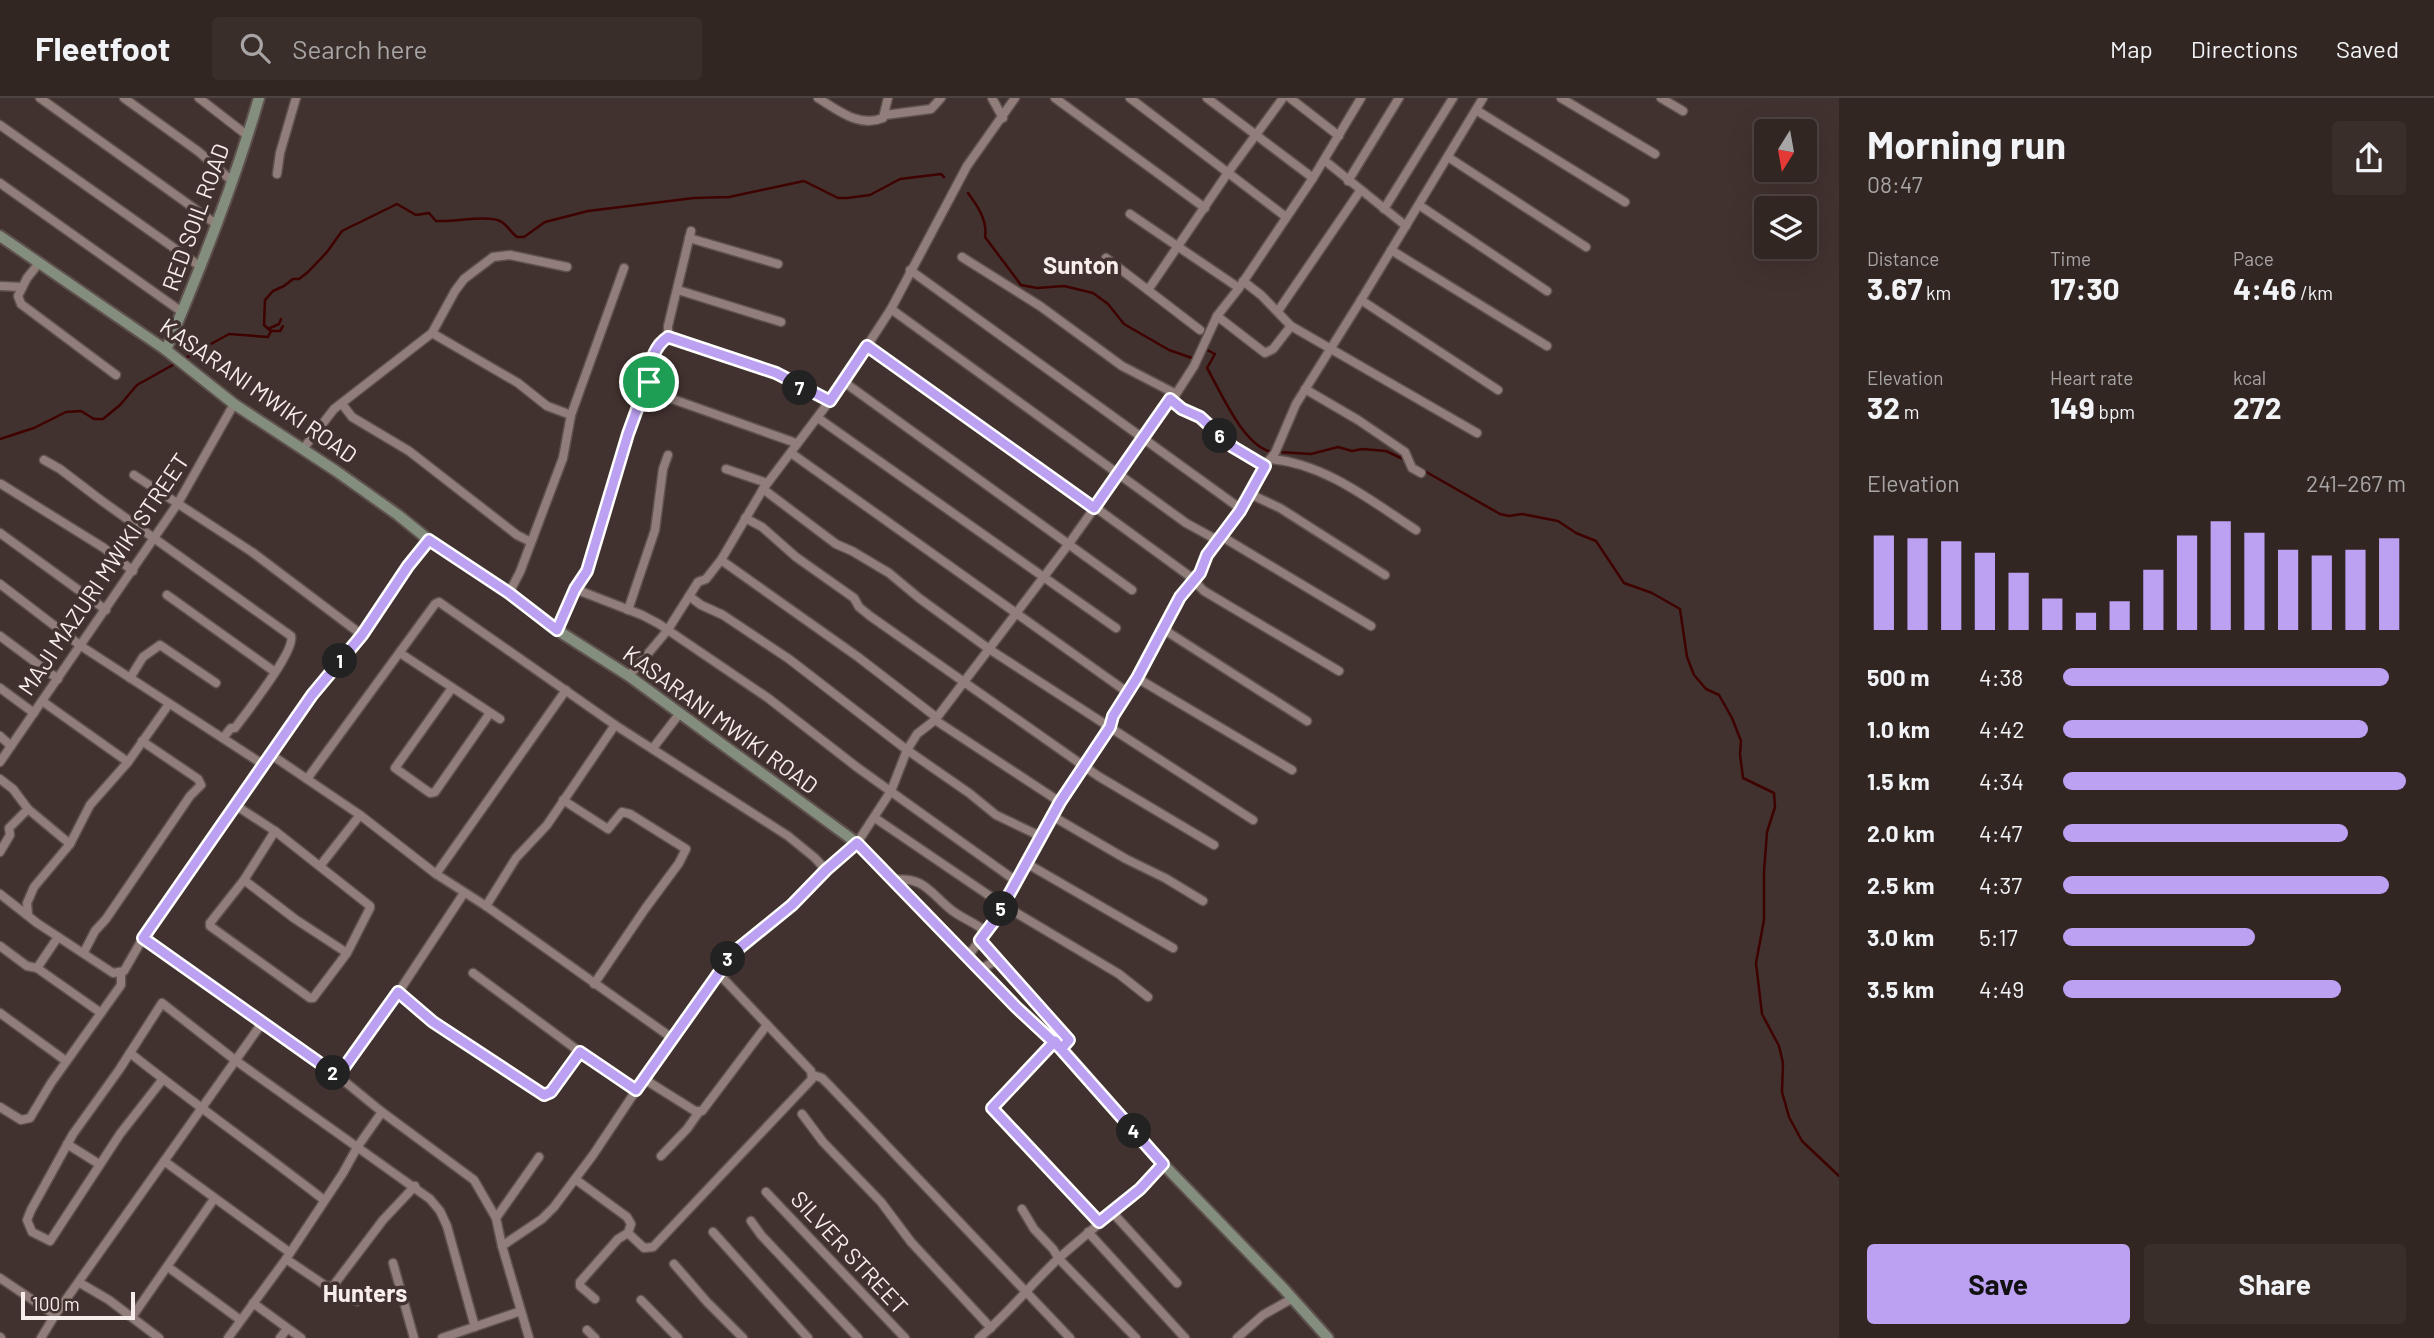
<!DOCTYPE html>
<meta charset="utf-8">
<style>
:root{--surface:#322623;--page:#3a2e2b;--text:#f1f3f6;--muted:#a8a5a6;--line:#4d4341;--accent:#bca0f2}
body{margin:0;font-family:Barlow,sans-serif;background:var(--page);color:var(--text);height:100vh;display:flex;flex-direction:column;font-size:26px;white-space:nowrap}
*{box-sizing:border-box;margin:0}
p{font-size:23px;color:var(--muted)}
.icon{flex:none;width:38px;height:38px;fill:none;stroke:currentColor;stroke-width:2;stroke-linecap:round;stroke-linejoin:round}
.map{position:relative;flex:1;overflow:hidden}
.panel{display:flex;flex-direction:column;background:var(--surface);width:595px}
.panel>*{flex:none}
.needle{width:46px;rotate:191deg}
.buttons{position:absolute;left:1754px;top:21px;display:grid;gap:14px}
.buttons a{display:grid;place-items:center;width:63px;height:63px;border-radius:7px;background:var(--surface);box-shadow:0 7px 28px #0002,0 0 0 2px var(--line);font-size:35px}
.scale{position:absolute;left:21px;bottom:18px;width:114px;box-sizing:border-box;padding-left:7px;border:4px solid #f7edeb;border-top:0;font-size:19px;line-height:24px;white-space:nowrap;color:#f7edeb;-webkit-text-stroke:5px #42322f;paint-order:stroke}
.pin{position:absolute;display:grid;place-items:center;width:60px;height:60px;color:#fff;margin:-30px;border:4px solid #fff;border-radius:50%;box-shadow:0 2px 7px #0007}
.km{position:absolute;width:35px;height:35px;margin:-18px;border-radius:50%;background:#222;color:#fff;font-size:19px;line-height:35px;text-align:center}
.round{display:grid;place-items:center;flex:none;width:74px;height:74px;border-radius:7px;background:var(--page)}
.summary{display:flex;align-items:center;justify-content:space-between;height:119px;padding:0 28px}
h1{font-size:38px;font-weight:700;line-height:52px}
.figures{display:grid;grid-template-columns:repeat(3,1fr);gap:10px;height:119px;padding:7px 28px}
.figures div{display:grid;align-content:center}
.figures b{font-size:30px;font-weight:700}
.figures small{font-size:19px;font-weight:400}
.figures p{font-size:19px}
.chart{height:196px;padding:14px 28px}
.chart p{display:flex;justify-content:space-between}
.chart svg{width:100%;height:126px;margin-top:7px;stroke:var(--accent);stroke-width:6}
.action{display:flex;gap:14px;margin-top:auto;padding:14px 28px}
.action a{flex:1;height:80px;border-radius:7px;background:var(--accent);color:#111;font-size:28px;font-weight:700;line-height:80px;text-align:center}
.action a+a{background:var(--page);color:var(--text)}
ul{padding:0 28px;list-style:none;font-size:23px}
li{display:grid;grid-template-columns:112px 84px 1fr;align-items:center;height:52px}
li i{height:18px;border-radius:9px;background:var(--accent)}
header{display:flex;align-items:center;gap:42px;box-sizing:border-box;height:98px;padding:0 35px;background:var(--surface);border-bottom:2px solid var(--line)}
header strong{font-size:33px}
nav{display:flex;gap:38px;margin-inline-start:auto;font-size:24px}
.search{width:490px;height:63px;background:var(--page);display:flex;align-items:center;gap:18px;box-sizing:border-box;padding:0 24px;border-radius:7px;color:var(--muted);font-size:26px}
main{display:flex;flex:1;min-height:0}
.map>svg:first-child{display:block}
</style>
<header>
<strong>Fleetfoot</strong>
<div class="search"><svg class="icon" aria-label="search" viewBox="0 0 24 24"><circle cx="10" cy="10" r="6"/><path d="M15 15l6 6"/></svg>Search here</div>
<nav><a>Map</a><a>Directions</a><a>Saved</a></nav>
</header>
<main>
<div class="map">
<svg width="1839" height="1240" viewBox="0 0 1839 1240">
<rect width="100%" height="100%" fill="#42322f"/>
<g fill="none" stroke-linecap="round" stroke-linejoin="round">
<g stroke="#3e0200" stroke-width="2.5">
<path d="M968,95c9,12 20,28 17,44l36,48 16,3 27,-2 29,7 15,11 16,20 45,26 26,9"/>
<polyline points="268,231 279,226 281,221"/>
<polyline points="271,233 280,233 283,228"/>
<path d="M1205,251l10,5 -8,14c14,24 36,78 65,84"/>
<path d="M184,261l45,-25 39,3 3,-6 -7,-6 1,-25 8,-9 11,-5 9,-7h6l9,-7 19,-20 15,-21 55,-27 19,11 13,-2 7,8c17,1 51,-6 64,0 7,3 11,12 17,16h7l21,-15 43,-11 106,-13 35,-1 75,-16 34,17h9l23,-3 30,-16 41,-5 3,3"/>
<polyline points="0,341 34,330 66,314 81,313 94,321 103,321 120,307 137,287 178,264"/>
<polyline points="1279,354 1311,356 1338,349 1352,353 1362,351 1386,353 1405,362"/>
<polyline points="1414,367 1500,416 1509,418 1522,416 1558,423 1576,435 1596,443 1624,485 1652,495 1680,511 1687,559 1694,577 1706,591 1719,597 1732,620 1741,643 1740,656 1743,680 1774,695 1775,709 1767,734 1764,774 1764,822 1756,865 1762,916 1779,948 1783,965 1782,994 1789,1019 1802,1043 1839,1078"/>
</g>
<g stroke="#5e514e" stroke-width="11">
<g id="street">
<polyline points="40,0 216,126"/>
<polyline points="124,0 199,54 232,83"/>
<polyline points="199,0 248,38"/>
<path d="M818,0c20,12 41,30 65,20l5,-20"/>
<polyline points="992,0 1003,20"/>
<polyline points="1055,0 1205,110"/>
<polyline points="1130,0 1286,119"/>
<polyline points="1207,0 1313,80"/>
<polyline points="1290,0 1339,38"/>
<polyline points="1561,0 1655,56"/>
<polyline points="1661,0 1683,13"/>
<polyline points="1476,12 1625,104"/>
<polyline points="885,17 931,11 941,0"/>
<polyline points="0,27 201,169"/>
<polyline points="1448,59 1586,149"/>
<polyline points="1324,62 1406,128"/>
<polyline points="277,76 280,55 296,0"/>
<polyline points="1348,83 1399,0"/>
<polyline points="0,85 182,214"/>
<polyline points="1419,107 1547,193"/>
<polyline points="1384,111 1453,0"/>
<polyline points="1130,116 1239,190"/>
<polyline points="691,133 668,228 668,239 776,275 830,303"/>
<polyline points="689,140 778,166"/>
<polyline points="1391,152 1547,248"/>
<polyline points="962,159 1040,208 1122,268 1176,296"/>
<polyline points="1106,160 1200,232"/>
<polyline points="39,165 27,180 18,198 21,206 116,277"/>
<polyline points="910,172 1241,411"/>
<polyline points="1243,183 1261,197 1291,228 1477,335"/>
<polyline points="0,188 21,189"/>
<polyline points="678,192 781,224"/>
<polyline points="1148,192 1227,76 1283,0"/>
<polyline points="1361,202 1498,292"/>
<polyline points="891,211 1186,425 1217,442"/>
<polyline points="1278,213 1360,93"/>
<polyline points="1217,218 1265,255 1273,251 1291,228"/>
<polyline points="432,235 518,285 547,308 571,317"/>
<polyline points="867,248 1062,385 1188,477 1204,493 1339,573"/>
<polyline points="844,284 1132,492"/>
<polyline points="1305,291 1358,322 1405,354 1412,370 1421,375"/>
<polyline points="647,296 649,274 658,245 668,239"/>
<polyline points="1170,301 1183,311 1201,319 1233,349 1265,367 1250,396"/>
<polyline points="342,306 352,319 409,353 517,437 531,444"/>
<polyline points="818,320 1116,530"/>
<polyline points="303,351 334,311 432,235 455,193 464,181 493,159 510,157 567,169"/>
<polyline points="791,355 1127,594"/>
<path d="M1271,361c55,5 100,42 145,71"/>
<path d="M44,362l16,9 42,32 189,135c5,14 -45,77 -56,92h-4l-8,10"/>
<polyline points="1265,367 1275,355 1296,306 1361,202 1483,0"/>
<polyline points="726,371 767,385"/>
<polyline points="134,377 252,454 362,537"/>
<polyline points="1,386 104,450 133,473"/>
<polyline points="763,391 836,446 852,453 889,475 919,500 989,551 1253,722"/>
<polyline points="745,420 762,429 796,459 854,500 859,509 870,518 1098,678 1214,747"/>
<polyline points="0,435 106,512"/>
<polyline points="1221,438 1371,528"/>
<polyline points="721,462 858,559 936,619"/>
<polyline points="0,486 81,548 264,667"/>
<polyline points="575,491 642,517 659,526 768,600 858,670 1016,783"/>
<polyline points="509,495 520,474 563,360 571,317 624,170"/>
<polyline points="167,497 275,574"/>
<polyline points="689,498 701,507 723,517 789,561 907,652 969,695 996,717 1042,739"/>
<polyline points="628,512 655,432 663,371 668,357"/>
<polyline points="1163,531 1307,623"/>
<polyline points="557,532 575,491 587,473 628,336 640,303 647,296 661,297 796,345"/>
<polyline points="0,538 58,581"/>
<polyline points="400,555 500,621"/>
<polyline points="629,578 667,533 698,484 706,481 721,462 763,391 844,284 867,248 891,211 967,68 1015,0"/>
<polyline points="130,580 143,559 160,547 216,585"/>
<polyline points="1137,580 1292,672"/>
<polyline points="0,590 34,615"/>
<polyline points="452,590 395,670 430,695 435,694 490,615"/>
<polyline points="42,603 128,664"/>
<polyline points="935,622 1060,704"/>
<polyline points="0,638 11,648"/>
<polyline points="653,650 680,615"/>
<polyline points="270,656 360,717 436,776 486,808 672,940"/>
<polyline points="0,664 178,405 234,306"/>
<polyline points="0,681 13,691 28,711 70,746"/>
<polyline points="307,681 435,506 439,504 615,627 788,738 815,760 826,772"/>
<polyline points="563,702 608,731 622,714 630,716 686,751 679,765 645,811 594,886"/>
<polyline points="235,707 275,733 370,808 370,810 347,855 313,900 310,900 210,828 210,825 244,782 295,821 347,855"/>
<polyline points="1054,719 1126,761 1165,780 1203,803"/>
<polyline points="875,720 1003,807 1119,876 1148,899"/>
<polyline points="0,754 10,737 9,730 28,711"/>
<polyline points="1026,765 1173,850"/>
<polyline points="320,768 360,717"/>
<polyline points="436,776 566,592"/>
<polyline points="244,782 275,733"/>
<path d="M893,782c29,-4 36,11 56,28 11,10 26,14 37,24"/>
<polyline points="0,796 37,825 113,875 124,873 143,840 270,656 312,597 362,537 408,468 429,442"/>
<polyline points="486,808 516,760 547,727 615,627"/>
<polyline points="28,817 27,805 34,789 70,746 90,707 128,664 169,606"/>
<polyline points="143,840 338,978 382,1014 474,1082 496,1120 502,1148 529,1240"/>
<polyline points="980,842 1067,939 1068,944 1061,951"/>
<polyline points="0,848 27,868 37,870 58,839"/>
<polyline points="84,854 95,833 106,821 190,698 201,687 198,681 142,643"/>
<polyline points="968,858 995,822 1060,704 1110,629 1113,618 1137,580 1180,500 1200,475 1207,457 1250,396 1280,410 1385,477"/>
<polyline points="980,871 998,862"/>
<polyline points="473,875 580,954 637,993"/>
<polyline points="399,894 434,924 544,997 551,994 580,954"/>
<polyline points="0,915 66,963"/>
<polyline points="101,915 121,887 121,875"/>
<polyline points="1055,943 992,1010 1099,1124"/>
<path d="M130,955c64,51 130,97 194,147"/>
<polyline points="813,977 822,980 829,987 1070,1240"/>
<polyline points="338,978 386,913 464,795"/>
<polyline points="163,981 120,1036 50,1143 32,1134 27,1122 31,1112 73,1036 119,972 162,905 235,962 430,1101 440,1113 447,1128 475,1229"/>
<polyline points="644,981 695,1013 702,1013 767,927"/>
<polyline points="0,1009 21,1022 30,1020 51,985 101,915 37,870"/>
<polyline points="802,1016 823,1044 881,1104 911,1144 991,1230"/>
<polyline points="67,1046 99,1066"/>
<polyline points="661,1058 687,1031 699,1014"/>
<polyline points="164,1063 289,1154"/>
<polyline points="575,1081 627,1119 631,1126 628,1135 644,1150 653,1149 812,981 811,973 718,875"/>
<polyline points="766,1094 905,1240"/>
<polyline points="1022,1111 1034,1131 1053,1151 1059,1161 1136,1240"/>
<polyline points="1112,1114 1177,1185"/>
<polyline points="496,1120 539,1059"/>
<polyline points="751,1123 761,1137 858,1240"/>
<polyline points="713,1134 808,1240"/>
<polyline points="1088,1134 1185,1240"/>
<polyline points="502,1148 542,1121 554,1109 593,1057 653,967 662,958 672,940 733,855 791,807 826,772 857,745 891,693 907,652 917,636 935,622 1068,447 1176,296 1194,268 1217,218 1239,190 1313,80 1361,0"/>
<polyline points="286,1161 326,1188 333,1188 383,1122 415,1088"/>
<polyline points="393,1165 414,1240"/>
<polyline points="674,1166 707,1204 743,1240"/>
<polyline points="168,1169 239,1221"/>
<polyline points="0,1180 55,1217"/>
<polyline points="80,1185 109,1202 159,1240"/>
<polyline points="333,1188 349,1200 357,1203"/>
<polyline points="595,1201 580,1188 580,1184 618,1141 628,1135"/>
<polyline points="641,1202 678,1240"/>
<polyline points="253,1205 301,1240"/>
<polyline points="132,1219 214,1101"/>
<polyline points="587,1232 595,1240"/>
<polyline points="0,1239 1,1240"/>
<polyline points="41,1240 55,1217 262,925"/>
<polyline points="228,1240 286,1161 343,1075 358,1048 382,1014"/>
<polyline points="280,1240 287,1231"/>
<polyline points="442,1240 521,1213"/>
<path d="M979,1240c29,-24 52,-54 80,-80 35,-31 73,-59 104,-94"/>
<polyline points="1237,1240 1263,1217 1293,1200"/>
</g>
</g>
<g stroke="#5e514e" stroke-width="14">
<g id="secondary">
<polyline points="0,138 166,252 234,306 336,373 398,417 429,442 509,495 557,532 629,578 857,745 1016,909 1055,943 1163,1066 1284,1191 1328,1240"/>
<path d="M166,252c35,-83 68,-166 93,-252"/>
</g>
</g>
<use href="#street" stroke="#917e7b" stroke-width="8"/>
<use href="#secondary" stroke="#848e7e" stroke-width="10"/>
</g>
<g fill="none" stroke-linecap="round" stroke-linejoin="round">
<g stroke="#fff" stroke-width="14">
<path id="route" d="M649,284l-2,12 -7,7 -12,33 -41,137 -12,18 -18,41 -48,-37 -80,-53 -21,26 -46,69 -50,60 -169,243 195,138 60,-84 35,30 111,73 7,-3 29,-40 56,38 97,-137 59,-48 34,-35 31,-27 159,164 45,42 102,115 -23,25 -41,33 -107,-114 63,-67 6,8 8,-9 -89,-100 15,-20 65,-118 50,-75 3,-11 24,-38 43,-81 20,-24 7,-18 33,-44 25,-45 -32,-19 -33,-30 -18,-8 -12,-10 -76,109 -227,-162 -37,55 -54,-28 -108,-36c-15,10 -19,28 -19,45"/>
</g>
<use href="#route" stroke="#bca0f2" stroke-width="9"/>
</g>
<g text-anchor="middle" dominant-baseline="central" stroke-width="7" stroke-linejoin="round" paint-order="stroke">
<g font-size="23" fill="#f7edeb" stroke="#42322f">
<text transform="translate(195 119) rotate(-70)">RED SOIL ROAD</text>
<text transform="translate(259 292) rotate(35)">KASARANI MWIKI ROAD</text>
<text transform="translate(103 476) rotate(-56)">MAJI MAZURI MWIKI STREET</text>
<text transform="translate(721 621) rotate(36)">KASARANI MWIKI ROAD</text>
<text transform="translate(850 1154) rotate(47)">SILVER STREET</text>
</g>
<g font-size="24" font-weight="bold" fill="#f7edeb" stroke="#42322f">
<text x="1081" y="166">Sunton</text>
<text x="365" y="1194">Hunters</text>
</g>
</g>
</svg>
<div class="buttons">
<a><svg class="needle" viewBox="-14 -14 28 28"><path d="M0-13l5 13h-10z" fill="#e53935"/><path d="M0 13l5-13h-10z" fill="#a8a5a6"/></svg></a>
<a><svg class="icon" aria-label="layers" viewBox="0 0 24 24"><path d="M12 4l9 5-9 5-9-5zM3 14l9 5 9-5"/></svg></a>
</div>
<div class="scale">100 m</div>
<div class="pin" style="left:649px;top:284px;background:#1e9e55"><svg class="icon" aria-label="arrive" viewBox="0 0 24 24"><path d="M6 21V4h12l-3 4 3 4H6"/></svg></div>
<b class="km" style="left:340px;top:563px">1</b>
<b class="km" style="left:333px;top:975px">2</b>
<b class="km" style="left:728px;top:861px">3</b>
<b class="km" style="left:1134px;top:1033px">4</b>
<b class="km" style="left:1001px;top:811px">5</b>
<b class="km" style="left:1220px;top:338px">6</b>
<b class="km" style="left:800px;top:290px">7</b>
</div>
<section class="panel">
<div class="summary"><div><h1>Morning run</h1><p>08:47</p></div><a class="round"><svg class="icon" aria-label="share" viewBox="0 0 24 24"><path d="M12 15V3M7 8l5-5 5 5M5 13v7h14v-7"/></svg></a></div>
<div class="figures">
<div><p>Distance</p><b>3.67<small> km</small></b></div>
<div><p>Time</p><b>17:30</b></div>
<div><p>Pace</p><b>4:46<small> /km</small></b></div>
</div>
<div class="figures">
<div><p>Elevation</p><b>32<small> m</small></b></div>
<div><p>Heart rate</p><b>149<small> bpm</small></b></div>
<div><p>kcal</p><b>272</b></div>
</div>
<div class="chart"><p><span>Elevation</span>241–267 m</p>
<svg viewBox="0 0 160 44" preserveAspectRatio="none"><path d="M5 44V11M15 44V12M25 44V13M35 44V17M45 44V24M55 44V33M65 44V38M75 44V34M85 44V23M95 44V11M105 44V6M115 44V10M125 44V16M135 44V18M145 44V16M155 44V12"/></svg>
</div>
<ul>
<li><b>500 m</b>4:38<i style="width:95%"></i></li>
<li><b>1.0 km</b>4:42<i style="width:89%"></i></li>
<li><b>1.5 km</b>4:34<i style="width:100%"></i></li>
<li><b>2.0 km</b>4:47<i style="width:83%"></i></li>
<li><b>2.5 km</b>4:37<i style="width:95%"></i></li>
<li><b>3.0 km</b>5:17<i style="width:56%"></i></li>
<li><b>3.5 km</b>4:49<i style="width:81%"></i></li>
</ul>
<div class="action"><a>Save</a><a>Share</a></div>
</section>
</main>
